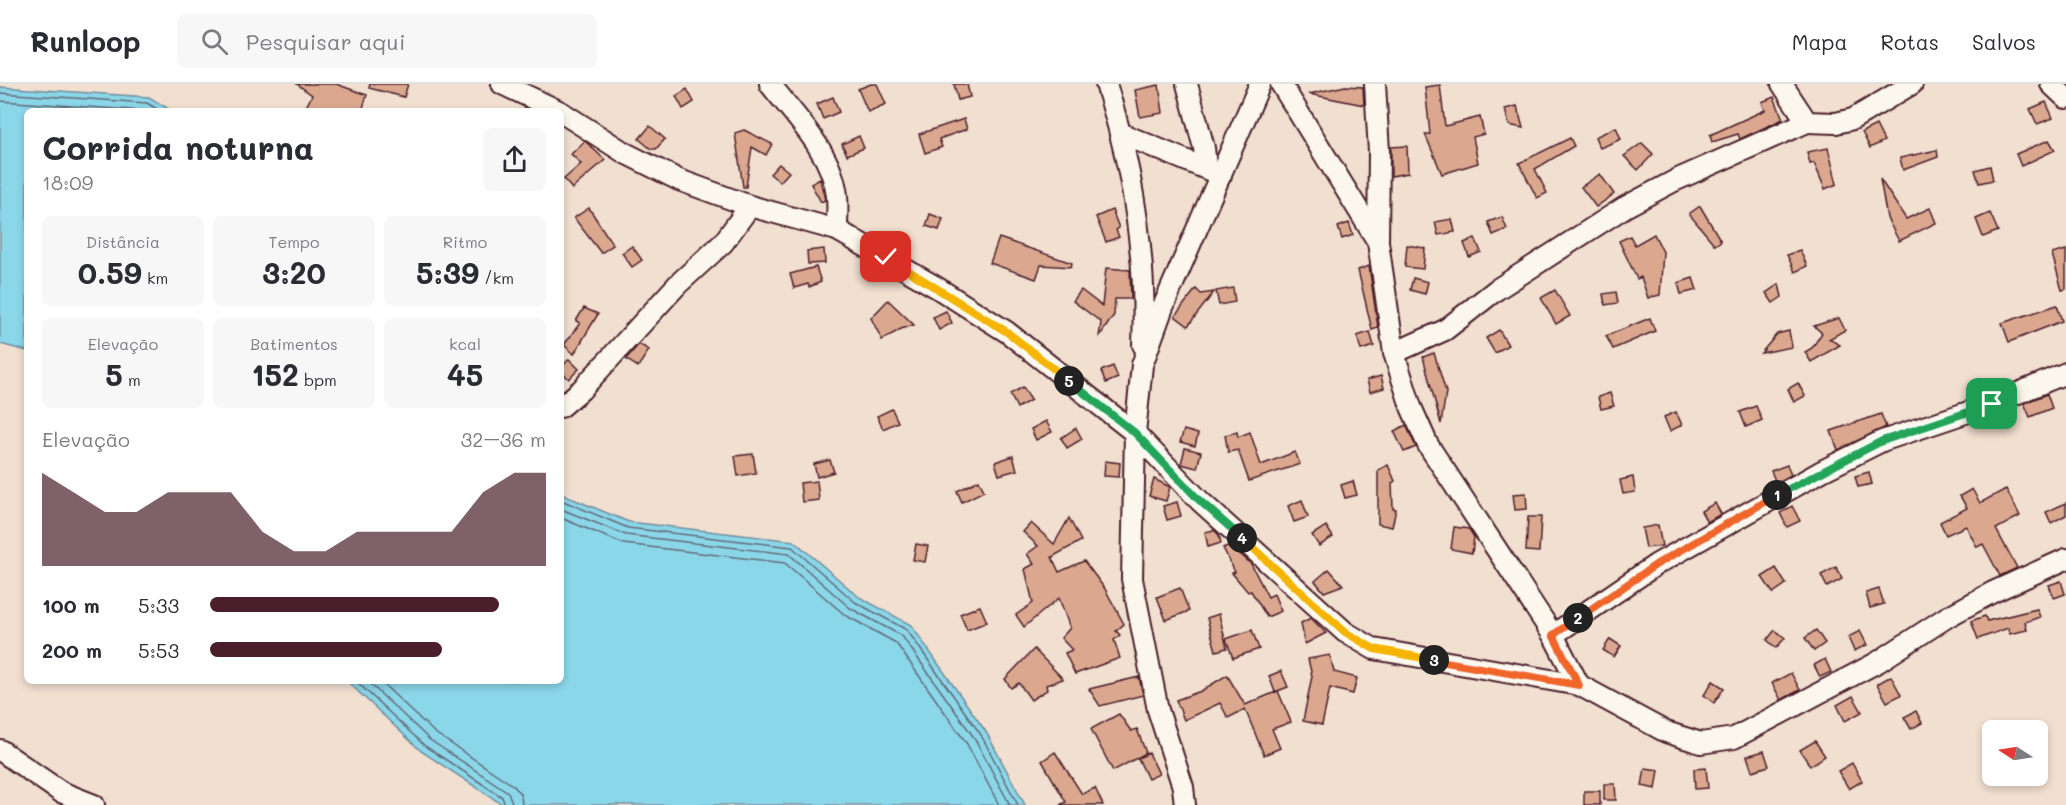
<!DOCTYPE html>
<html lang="pt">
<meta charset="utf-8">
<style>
:root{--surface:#fff;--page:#f7f7f7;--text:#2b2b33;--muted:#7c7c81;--line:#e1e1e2;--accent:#4a1f2b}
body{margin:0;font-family:Mali,sans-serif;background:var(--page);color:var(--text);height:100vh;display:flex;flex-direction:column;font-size:22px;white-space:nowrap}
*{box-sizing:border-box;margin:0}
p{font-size:20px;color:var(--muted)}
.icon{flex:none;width:33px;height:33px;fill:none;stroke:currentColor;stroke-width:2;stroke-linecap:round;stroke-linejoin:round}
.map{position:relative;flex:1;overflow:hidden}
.sheet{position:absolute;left:24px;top:24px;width:540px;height:576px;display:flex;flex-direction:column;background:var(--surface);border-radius:9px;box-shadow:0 3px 9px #0003}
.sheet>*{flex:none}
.needle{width:39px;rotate:282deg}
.buttons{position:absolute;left:1982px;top:636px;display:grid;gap:12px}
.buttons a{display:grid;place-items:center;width:66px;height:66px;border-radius:9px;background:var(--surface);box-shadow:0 3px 9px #0003;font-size:30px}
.pin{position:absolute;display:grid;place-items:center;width:51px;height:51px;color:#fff;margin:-26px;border-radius:12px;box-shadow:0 3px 9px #0006}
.km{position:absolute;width:30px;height:30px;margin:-15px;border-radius:50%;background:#222;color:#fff;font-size:16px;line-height:30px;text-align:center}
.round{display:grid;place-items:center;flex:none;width:63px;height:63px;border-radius:9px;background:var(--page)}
.headline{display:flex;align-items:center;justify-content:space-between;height:102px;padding:0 18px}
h1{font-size:33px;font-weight:800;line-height:45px}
.metrics{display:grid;grid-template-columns:repeat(3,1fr);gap:9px;height:102px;padding:6px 18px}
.metrics div{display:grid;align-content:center;border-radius:9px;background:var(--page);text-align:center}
.metrics b{font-size:30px;font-weight:800}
.metrics small{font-size:16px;font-weight:400}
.metrics p{font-size:16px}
.chart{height:168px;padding:12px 18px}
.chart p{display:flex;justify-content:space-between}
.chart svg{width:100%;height:108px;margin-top:6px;fill:var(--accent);opacity:.7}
ul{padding:0 18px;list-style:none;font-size:20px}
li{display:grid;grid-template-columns:96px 72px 1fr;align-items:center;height:45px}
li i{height:15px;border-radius:8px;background:var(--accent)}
header{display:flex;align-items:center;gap:36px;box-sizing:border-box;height:84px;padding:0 30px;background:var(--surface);border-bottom:2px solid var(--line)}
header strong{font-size:28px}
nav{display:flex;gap:33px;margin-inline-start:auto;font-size:21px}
.search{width:420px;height:54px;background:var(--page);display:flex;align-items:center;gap:15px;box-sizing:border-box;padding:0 21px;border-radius:9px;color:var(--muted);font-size:22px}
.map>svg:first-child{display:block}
</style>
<header>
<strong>Runloop</strong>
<div class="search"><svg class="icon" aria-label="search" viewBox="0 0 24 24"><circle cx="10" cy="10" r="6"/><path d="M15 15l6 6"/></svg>Pesquisar aqui</div>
<nav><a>Mapa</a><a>Rotas</a><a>Salvos</a></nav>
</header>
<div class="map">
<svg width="2066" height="721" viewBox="0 0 2066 721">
<rect width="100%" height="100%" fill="#f1dfd0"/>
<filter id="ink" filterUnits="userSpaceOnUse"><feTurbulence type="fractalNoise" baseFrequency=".0167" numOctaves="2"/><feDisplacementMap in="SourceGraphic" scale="12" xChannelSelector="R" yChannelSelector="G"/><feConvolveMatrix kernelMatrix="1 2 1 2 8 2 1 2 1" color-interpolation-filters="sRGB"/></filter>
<g filter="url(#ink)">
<g fill="#8ad7e9" stroke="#708d9d" stroke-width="1.5">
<polygon points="0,3 149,13 172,27 27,27 27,267 0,260"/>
<polygon points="561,410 629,438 794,457 859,513 911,541 986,648 1025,721 503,721 421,667 347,597 561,597"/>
</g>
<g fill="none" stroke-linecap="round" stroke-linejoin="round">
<g stroke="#646977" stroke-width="1.5">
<polyline points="0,9 147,19 160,27"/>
<polyline points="0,17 146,27"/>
<polyline points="561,416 628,444 792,463 855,518 907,546 981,651 1018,721"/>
<polyline points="561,425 626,451 789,470 850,524 902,552 975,655 1010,721"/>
<polyline points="561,434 624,460 785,479 845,531 896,559 967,660 999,721"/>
<polyline points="356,597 425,662 502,713 505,721"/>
<polyline points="367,597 430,656 508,708 513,721"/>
<polyline points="380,597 435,649 514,702 521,711 522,721"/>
</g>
</g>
<g fill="#dba88f" stroke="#4a1f2b" stroke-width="1.5">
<polygon points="297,0 336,0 367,11 362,27 304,27 312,11"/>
<polygon points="370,0 408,0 404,13 369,4"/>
<polygon points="871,0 877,0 886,20 868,28 858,5"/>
<polygon points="954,0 967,0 970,13 958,16"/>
<polygon points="1159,1 1163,29 1140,33 1135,6"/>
<polygon points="1440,1 1445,42 1480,33 1484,50 1473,53 1478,79 1442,90 1425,50 1430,50 1425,3"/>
<polygon points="1345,2 1363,3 1364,21 1309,10"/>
<polygon points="687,5 694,18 683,25 676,12"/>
<polygon points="833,13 839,28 823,35 817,20"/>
<polygon points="1774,13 1783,35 1740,55 1738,50 1712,58 1710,51 1765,26 1762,18"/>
<polygon points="2046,18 2053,34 2037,40 2030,25"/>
<polygon points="1517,22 1523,44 1509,41 1505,25"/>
<polygon points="964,35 967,45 939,55 942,63 925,69 919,50"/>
<polygon points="1876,41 1884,57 1870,64 1862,48"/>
<polygon points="650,42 665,55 656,65 651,65 639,55"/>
<polygon points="1616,43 1621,55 1600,64 1595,53"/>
<polygon points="744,46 772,60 766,71 752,63 746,103 743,103 735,49"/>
<polygon points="859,52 864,64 847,71 842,60"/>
<polygon points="1570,54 1574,62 1535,85 1547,109 1537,114 1519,79"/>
<polygon points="2049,56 2055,66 2021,82 2016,70"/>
<polygon points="585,57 605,76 572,105 564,95 581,80 571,70"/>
<polygon points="1642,59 1653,70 1638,86 1624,72"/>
<polygon points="1407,62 1408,89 1391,92 1391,63"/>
<polygon points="1828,64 1837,100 1825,105 1814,79 1810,80 1807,68"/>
<polygon points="1937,66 1938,73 1903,86 1900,74"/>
<polygon points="779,80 789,88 780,98 770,90"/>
<polygon points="1990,82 1993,96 1979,99 1975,86"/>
<polygon points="1600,90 1614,110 1596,123 1581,103"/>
<polygon points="820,95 825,116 821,118 811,100"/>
<polygon points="1880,95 1906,135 1930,124 1936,139 1899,157 1887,134"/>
<polygon points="1700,122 1721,157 1715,161 1689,130"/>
<polygon points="589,124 613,161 601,169 574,134"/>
<polygon points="1112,126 1119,144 1116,146 1119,153 1106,158 1096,133"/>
<polygon points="1990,129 1998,147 1983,153 1976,135"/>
<polygon points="930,130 943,135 939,146 926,142"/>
<polygon points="1502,133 1507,145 1493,151 1488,138"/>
<polygon points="1452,135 1455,148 1438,151 1435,138"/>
<polygon points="1349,139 1353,151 1342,155 1338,143"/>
<polygon points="1654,150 1663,168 1660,211 1648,214 1641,193 1637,195 1619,157 1630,152 1635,161"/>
<polygon points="999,154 1072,179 1071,183 1041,181 1036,195 990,179"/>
<polygon points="1475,154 1481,168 1469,173 1464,159"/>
<polygon points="1407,161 1425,164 1423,185 1405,183"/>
<polygon points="632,162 642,176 632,183 622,169"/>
<polygon points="824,165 825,179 808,180 807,167"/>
<polygon points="1800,166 1807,182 1795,188 1787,171"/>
<polygon points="2066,166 2066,205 2062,206 2052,170"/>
<polygon points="1369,182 1378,244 1372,246 1358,186"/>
<polygon points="816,183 821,198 809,203 808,200 794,204 790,190"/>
<polygon points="1106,184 1130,186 1131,215 1115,215 1114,231 1099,253 1101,238 1073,217 1081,206 1102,222"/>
<polygon points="1413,194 1428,198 1425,210 1410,206"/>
<polygon points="1693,194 1697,206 1681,210 1678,199"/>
<polygon points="1779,200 1782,213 1773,219 1766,209"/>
<polygon points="1233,204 1235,218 1219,221 1216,207"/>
<polygon points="1196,205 1201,210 1214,208 1188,242 1175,232"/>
<polygon points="1555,206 1570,232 1556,240 1541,214"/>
<polygon points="1616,208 1618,219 1605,221 1603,210"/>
<polygon points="888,216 914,241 901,245 882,256 871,234"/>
<polygon points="2057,221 2062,237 2009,258 2002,239"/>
<polygon points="584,224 598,230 574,270 564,261 580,239 576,237"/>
<polygon points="946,227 952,239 939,246 933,233"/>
<polygon points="1650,234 1655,247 1613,265 1606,252"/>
<polygon points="1839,234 1845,246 1829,255 1840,261 1811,278 1805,268 1812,264 1822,249 1814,242"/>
<polygon points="1499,246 1508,261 1495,269 1486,254"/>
<polygon points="1789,247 1792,263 1761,269 1777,250"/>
<polygon points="1370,248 1374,262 1361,266 1357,252"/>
<polygon points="639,260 649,266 638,283 626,275"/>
<polygon points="1434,269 1446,308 1441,340 1423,273"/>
<polygon points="569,275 579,285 569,295 561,288 561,284"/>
<polygon points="1113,282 1118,294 1106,299 1101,287"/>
<polygon points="1381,292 1384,304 1370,308 1367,296"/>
<polygon points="1798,299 1805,312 1794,318 1788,305"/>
<polygon points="1023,303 1031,316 1017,324 1010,310"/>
<polygon points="1610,309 1614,322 1601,325 1598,313"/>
<polygon points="2047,310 2052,324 2030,333 2024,319"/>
<polygon points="1756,322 1762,336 1746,343 1740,328"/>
<polygon points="892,325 898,338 883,345 877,332"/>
<polygon points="1676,328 1682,341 1670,347 1664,333"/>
<polygon points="1881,330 1886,343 1838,366 1831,347"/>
<polygon points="1046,337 1052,348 1036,356 1031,345"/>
<polygon points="1406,341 1416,363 1404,368 1394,347"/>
<polygon points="1076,344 1082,355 1067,364 1061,354"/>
<polygon points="1184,346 1198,350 1195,362 1180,358"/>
<polygon points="1237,348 1238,353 1250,348 1261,381 1295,368 1300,380 1249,397 1238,366 1228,368 1225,351"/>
<polygon points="1185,364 1201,368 1197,384 1181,380"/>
<polygon points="753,370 756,389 738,392 735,372"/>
<polygon points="1013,372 1017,386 999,391 995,378"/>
<polygon points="830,376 834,388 817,393 814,380"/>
<polygon points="1105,377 1120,379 1119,393 1104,392"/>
<polygon points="1388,381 1395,397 1392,399 1393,425 1396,425 1392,443 1378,440 1378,386"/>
<polygon points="1787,381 1791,391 1776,399 1771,387"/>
<polygon points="1869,388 1872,400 1858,403 1855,392"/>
<polygon points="1633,393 1635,408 1623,410 1620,396"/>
<polygon points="1154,395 1170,403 1166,417 1149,412"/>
<polygon points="979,396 984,407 962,418 957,407"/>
<polygon points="817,397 819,416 802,418 800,399"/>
<polygon points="1353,397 1357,411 1345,414 1341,401"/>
<polygon points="1972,405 1980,419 2006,405 2020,432 1996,445 2017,484 2000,492 1983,460 1977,463 1966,442 1946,451 1940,438 1967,424 1960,412"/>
<polygon points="1526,409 1527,425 1515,426 1513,410"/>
<polygon points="1302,416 1308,433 1294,438 1288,422"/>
<polygon points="1177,418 1181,432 1167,436 1163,422"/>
<polygon points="1715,419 1721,430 1707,438 1701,427"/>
<polygon points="2066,419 2066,431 2051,439 2046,428"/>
<polygon points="1792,422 1800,437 1787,443 1780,429"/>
<polygon points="1528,433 1541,433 1539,468 1526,467"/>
<polygon points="1069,434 1081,457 1052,473 1059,488 1084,477 1105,505 1124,540 1116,547 1120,551 1114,556 1120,574 1075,590 1065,569 1072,566 1061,554 1070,544 1059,514 1024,543 1016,531 1033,519 1025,485 1034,480 1027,470 1038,462 1023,448 1031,439 1054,460"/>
<polygon points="1658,441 1662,462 1646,464 1642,444"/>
<polygon points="1326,442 1333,453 1319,462 1312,451"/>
<polygon points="1454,443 1469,445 1474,453 1472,469 1451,465"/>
<polygon points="1214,446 1219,451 1221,459 1208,463 1205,448"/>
<polygon points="916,460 928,462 925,478 913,476"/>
<polygon points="1230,461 1251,480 1268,513 1274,510 1281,527 1267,533 1251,507 1248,508 1232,489 1235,488 1223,464"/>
<polygon points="1836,483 1842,495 1827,503 1821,491"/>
<polygon points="1776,484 1786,500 1773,509 1762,493"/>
<polygon points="1329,485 1343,501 1324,508 1315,497"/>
<polygon points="2061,497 2065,510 2054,514 2049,501"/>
<polygon points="1180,504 1189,527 1166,536 1157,513"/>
<polygon points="1879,505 1884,520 1870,524 1866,509"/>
<polygon points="980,522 987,538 967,546 960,530"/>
<polygon points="2037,525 2040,533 2025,538 2027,546 2009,550 2008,544 1978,555 1971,537 1985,532 1987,537"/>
<polygon points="1219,530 1227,564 1216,567 1207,534"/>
<polygon points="1311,534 1326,549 1305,560 1301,539"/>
<polygon points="1252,546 1259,565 1233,574 1226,555"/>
<polygon points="1775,546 1785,554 1776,564 1767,556"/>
<polygon points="1816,546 1825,559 1814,567 1805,554"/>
<polygon points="1860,547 1867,561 1854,567 1848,553"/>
<polygon points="1610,555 1621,562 1614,573 1603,566"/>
<polygon points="1034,565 1063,595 1046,601 1047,606 1031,616 1019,599 1011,604 1005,595"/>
<polygon points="1330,571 1334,588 1357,594 1353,610 1330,604 1322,641 1303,637 1312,592 1308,575"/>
<polygon points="1825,575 1831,588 1820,593 1814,581"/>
<polygon points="1281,587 1288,603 1275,608 1269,592"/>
<polygon points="1791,589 1800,606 1781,616 1772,599"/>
<polygon points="1227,591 1245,621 1278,607 1291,638 1272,645 1280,664 1264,671 1245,625 1228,634 1220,619 1184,636 1176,616 1201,607"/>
<polygon points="1891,592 1901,611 1887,618 1877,600"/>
<polygon points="1139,593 1143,611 1100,622 1089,605"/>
<polygon points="1713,597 1724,604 1714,619 1704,611"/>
<polygon points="1853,612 1862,628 1845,637 1837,621"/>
<polygon points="1916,627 1922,639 1911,645 1904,633"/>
<polygon points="1119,630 1131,647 1137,645 1146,669 1113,687 1091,645"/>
<polygon points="1815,657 1825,672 1810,682 1800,666"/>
<polygon points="1764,667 1769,682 1752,687 1747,672"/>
<polygon points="1055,668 1082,710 1095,704 1103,721 1060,721 1066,718 1042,677"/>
<polygon points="1149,669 1159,690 1148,695 1138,674"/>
<polygon points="1852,679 1862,697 1849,705 1838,687"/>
<polygon points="1645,684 1659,686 1656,705 1642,702"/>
<polygon points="1706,684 1708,704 1695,705 1694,685"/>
<polygon points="1604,700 1615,700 1616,716 1604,716"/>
<rect x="1584" y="707" width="16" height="14"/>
</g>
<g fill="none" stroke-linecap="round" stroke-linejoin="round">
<g stroke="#4a1f2b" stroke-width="24">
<g id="minor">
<polyline points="502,0 559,27"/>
<path d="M770,0c25,32 63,70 67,112 1,11 0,23 0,34"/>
<path d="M1106,0c27,86 41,170 37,261"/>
<polyline points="1187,0 1204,64 1206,83"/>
<polyline points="1281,0 1378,158"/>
<polyline points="1375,0 1379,68 1378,158 1394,269 1411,323 1428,361 1553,551 1579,601"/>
<polyline points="1782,0 1807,38 1836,39 1853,35 1912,0"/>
<polyline points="2051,0 2066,14"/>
<polyline points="561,28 625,69 679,96 750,122 837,146 936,203 1007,248 1135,349 1200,417 1345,548 1374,565 1579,601 1666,648 1701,659 1734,654 1878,578 1947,533 1993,508 2066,475"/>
<polyline points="1120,49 1221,91"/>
<polyline points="1394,269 1445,246 1496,206 1625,123 1676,96 1807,38"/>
<polyline points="561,323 581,306 678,200 723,159 750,122"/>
<polyline points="1553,551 1657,480 1822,387 1882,357 1992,320 2066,289"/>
<polyline points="0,666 61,708 94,721"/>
<polyline points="1185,721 1183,703 1158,626 1132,495 1135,349 1142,281 1163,223 1260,0"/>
</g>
</g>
<use href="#minor" stroke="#fbf7ec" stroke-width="20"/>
</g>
</g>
<g fill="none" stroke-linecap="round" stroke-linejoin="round" filter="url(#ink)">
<g stroke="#fff" stroke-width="12">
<polyline id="split-1" points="1777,411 1882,357 1992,320"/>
</g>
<g stroke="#fff" stroke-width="12">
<polyline id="split-2" points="1578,534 1657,480 1777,411"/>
</g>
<g stroke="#fff" stroke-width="12">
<polyline id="split-3" points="1434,576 1579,601 1553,551 1578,534"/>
</g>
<g stroke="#fff" stroke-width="12">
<polyline id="split-4" points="1242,454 1345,548 1374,565 1434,576"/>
</g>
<g stroke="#fff" stroke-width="12">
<polyline id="split-5" points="1069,297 1135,349 1200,417 1242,454"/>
</g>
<g stroke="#fff" stroke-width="12">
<polyline id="split-6" points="886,173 1007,248 1069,297"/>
</g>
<use href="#split-1" stroke="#22a559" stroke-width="8"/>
<use href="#split-2" stroke="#f0652b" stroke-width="8"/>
<use href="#split-3" stroke="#f0652b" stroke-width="8"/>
<use href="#split-4" stroke="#f5b400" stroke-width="8"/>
<use href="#split-5" stroke="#22a559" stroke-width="8"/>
<use href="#split-6" stroke="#f5b400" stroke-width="8"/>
</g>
</svg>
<div class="buttons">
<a><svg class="needle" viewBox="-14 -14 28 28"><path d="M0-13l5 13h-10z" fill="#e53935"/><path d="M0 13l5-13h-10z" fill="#7c7c81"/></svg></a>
</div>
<div class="pin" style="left:1992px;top:320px;background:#1e9e55"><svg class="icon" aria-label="arrive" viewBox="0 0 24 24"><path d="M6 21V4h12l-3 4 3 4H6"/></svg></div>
<div class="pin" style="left:886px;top:173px;background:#d93025"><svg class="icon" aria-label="check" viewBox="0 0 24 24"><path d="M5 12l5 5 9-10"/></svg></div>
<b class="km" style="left:1777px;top:411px">1</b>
<b class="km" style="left:1578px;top:534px">2</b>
<b class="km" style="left:1434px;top:576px">3</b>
<b class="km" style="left:1242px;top:454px">4</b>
<b class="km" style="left:1069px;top:297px">5</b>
<section class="sheet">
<div class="headline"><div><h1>Corrida noturna</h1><p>18:09</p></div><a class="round"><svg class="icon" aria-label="share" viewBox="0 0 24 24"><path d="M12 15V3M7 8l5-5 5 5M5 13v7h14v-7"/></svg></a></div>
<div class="metrics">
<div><p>Distância</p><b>0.59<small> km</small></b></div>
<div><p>Tempo</p><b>3:20</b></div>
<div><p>Ritmo</p><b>5:39<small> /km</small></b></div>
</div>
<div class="metrics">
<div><p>Elevação</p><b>5<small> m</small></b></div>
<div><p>Batimentos</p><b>152<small> bpm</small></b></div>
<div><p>kcal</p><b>45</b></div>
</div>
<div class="chart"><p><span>Elevação</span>32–36 m</p>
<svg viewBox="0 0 160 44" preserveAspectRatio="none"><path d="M0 44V6L10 14L20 22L30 22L40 14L50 14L60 14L70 30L80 38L90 38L100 30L110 30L120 30L130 30L140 14L150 6L160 6V44z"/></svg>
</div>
<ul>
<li><b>100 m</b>5:33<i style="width:86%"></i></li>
<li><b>200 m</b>5:53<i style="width:69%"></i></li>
</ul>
</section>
</div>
